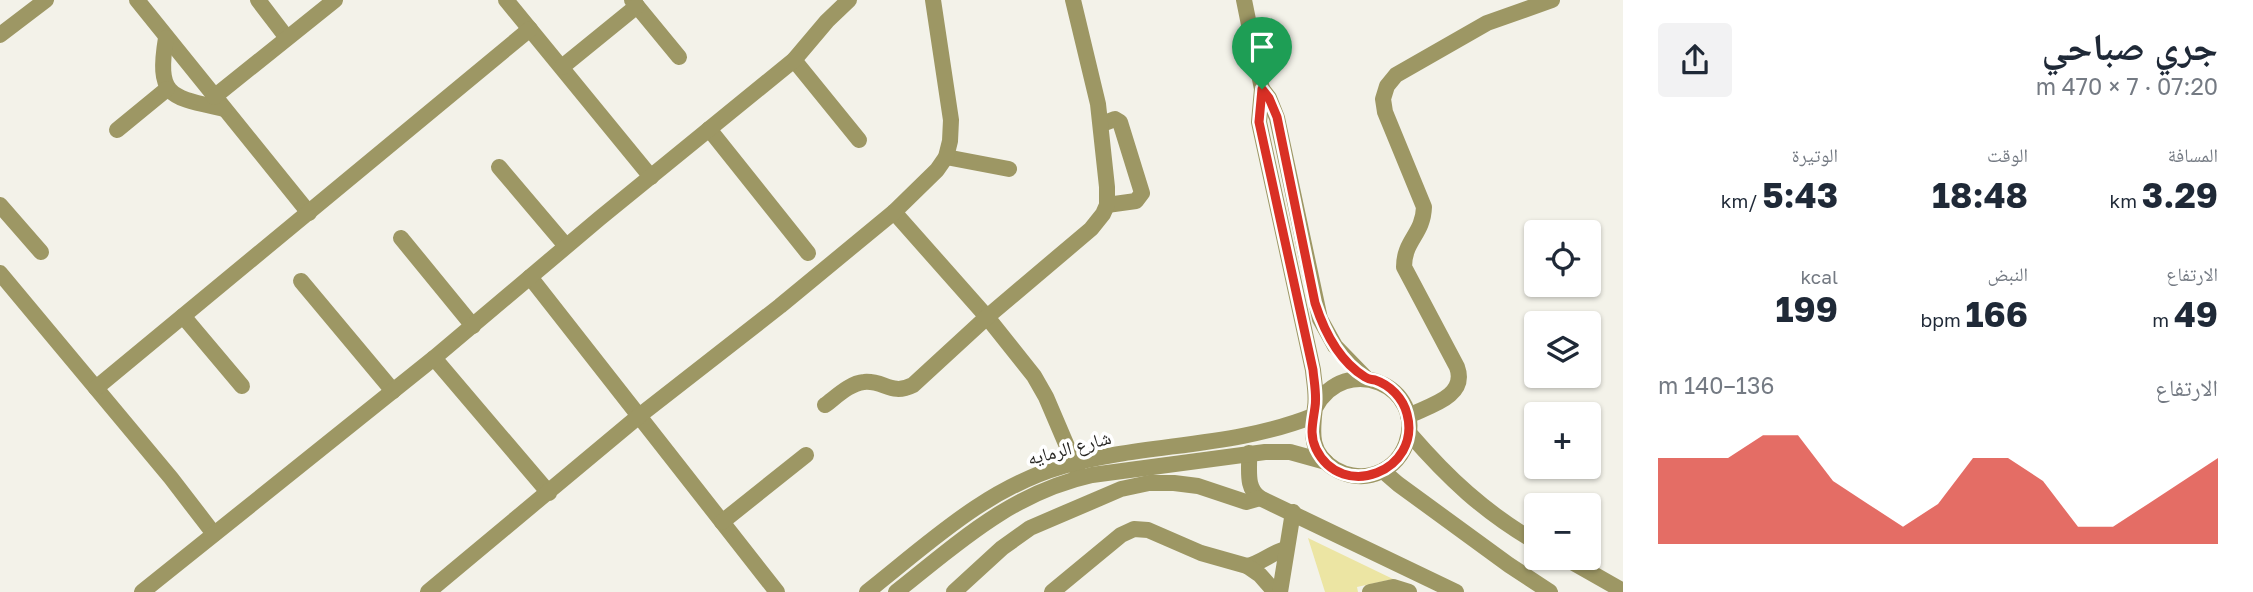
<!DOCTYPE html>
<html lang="ar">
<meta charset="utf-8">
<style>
:root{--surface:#fff;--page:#f2f2f3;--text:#1f2937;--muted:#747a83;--accent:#d93025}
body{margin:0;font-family:"Golos Text","Noto Naskh Arabic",sans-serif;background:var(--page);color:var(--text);direction:rtl;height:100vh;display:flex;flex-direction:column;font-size:26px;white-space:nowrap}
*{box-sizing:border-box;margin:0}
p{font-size:23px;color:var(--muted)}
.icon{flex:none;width:38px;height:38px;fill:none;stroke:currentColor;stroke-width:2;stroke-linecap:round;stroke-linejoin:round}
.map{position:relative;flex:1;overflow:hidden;direction:ltr}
.side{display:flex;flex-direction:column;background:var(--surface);width:630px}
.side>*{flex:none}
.controls{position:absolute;left:1524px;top:220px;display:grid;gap:14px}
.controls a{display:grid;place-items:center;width:77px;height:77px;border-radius:7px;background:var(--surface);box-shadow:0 2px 5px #0004;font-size:35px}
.pin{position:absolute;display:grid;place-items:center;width:60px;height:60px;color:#fff;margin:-72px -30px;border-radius:50% 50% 50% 0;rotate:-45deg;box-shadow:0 0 7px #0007}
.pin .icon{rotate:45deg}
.round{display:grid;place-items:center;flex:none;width:74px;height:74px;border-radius:7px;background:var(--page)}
.summary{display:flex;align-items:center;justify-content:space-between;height:119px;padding:0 35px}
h1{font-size:38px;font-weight:700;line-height:52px}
.metrics{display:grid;grid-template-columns:repeat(3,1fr);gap:10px;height:119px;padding:7px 35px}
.metrics div{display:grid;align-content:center}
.metrics b{font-size:35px;font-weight:700}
.metrics small{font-size:19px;font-weight:400}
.metrics p{font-size:19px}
.chart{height:196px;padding:14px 35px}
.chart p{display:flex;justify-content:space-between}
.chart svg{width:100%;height:126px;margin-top:7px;fill:var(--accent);opacity:.7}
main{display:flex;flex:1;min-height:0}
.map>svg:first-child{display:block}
</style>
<main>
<section class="side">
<div class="summary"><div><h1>جري صباحي</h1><p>07:20 · 7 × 470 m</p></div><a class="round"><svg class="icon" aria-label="share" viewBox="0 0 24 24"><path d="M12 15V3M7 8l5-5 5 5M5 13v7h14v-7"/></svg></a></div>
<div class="metrics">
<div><p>المسافة</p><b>3.29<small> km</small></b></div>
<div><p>الوقت</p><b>18:48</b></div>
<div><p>الوتيرة</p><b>5:43<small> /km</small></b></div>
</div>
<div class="metrics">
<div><p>الارتفاع</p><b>49<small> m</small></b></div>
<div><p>النبض</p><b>166<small> bpm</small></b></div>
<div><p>kcal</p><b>199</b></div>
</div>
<div class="chart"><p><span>الارتفاع</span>136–140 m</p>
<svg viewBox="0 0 160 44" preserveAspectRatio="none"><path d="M0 44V14L10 14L20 14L30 6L40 6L50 22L60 30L70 38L80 30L90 14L100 14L110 22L120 38L130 38L140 30L150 22L160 14V44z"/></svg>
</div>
</section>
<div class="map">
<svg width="1623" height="592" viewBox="0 0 1623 592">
<rect width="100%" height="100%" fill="#f3f2e9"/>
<polygon fill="#ece5a3" points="1308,538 1393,579 1357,587 1358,592 1325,592"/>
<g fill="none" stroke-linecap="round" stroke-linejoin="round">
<g stroke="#9d9764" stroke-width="16">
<polyline points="137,0 309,213"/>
<polyline points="258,0 287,38"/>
<polyline points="506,0 651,177"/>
<polyline points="632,0 679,57"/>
<path d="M1244,0l18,89 -3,33 54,248c1,12 4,25 2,37 -3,26 -6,46 20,62 10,6 24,9 36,6 16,-4 29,-15 35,-31 21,-58 -61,-93 -91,-36"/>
<polyline points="0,35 46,0"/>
<path d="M166,38c-10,60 5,59 58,71"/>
<polyline points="794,60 859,140"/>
<polyline points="562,67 637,6"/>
<polyline points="1262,89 1269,98 1277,118 1320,319 1335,346 1367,379"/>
<polyline points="214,97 335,0"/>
<polyline points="1102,124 1115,119 1120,122 1142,193 1136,201 1107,205"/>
<polyline points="709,129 808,253"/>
<polyline points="117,130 167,89"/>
<polyline points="946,157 1009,169"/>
<polyline points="499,167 566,246"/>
<polyline points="0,205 41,252"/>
<polyline points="894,212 987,317 1034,376 1046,397 1078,472"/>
<polyline points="401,238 473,326"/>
<polyline points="0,273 171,478 214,534"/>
<polyline points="530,277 777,592"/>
<polyline points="301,281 393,391"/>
<polyline points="183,316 242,386"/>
<polyline points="434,358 549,493"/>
<polyline points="96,388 530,29"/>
<path d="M825,405c11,-8 25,-22 39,-23 20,-2 27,14 49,3l74,-68 104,-88 12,-15 4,-9v-18l-9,-83 -25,-104"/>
<path d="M1408,416c20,-10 60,-19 49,-49l-53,-100c0,-27 19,-32 20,-60l-39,-95 -2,-13 4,-13 9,-11 91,-52 65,-23"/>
<path d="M1409,433c39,45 75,79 127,109"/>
<path d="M1249,453c1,16 -4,35 11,45l196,94"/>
<polyline points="1383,471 1398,484 1509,565 1550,592"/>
<polyline points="722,522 806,455"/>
<polyline points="1565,558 1623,591"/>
<path d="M1247,566c15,-3 25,-14 39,-17"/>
<polyline points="142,592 434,358 600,218 794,60 827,21 849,0"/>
<polyline points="428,592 639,416 780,306 894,212 937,170 946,157 950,141 951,120 933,0"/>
<path d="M867,592c61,-48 119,-104 196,-126 82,-23 170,-18 250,-50"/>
<path d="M896,592c62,-49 115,-99 196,-117l173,-23h25l36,10"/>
<polyline points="954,592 1002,548 1030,528 1121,489 1149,483 1174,483 1198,486 1246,502 1260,498"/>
<polyline points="1052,592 1121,535 1134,529 1148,530 1201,553 1247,566 1260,575 1275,592"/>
<polyline points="1280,592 1293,512"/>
<polyline points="1370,592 1393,587 1409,592"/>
</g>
</g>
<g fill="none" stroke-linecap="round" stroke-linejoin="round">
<g stroke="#fff" stroke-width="14">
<path id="route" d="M1262,89l7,9 8,19 38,186c9,28 24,58 50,74 5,3 5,2 10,3 15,5 28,18 32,34 15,57 -65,88 -91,35 -7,-15 -3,-26 -1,-42 2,-12 -1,-25 -2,-37l-54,-248z"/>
</g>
<use href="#route" stroke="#d93025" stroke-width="9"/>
</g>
<g text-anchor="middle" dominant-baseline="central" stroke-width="7" stroke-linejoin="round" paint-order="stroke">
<g font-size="19" fill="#282724" stroke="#fff">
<text transform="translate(1069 447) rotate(-15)">شارع الرمايه</text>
</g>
</g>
</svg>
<div class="controls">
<a><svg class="icon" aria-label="locate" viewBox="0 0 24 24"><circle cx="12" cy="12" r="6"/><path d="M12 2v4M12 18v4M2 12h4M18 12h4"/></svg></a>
<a><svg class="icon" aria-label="layers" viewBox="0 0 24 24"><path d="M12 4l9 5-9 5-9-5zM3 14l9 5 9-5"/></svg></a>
<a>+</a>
<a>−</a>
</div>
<div class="pin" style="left:1262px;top:89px;background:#1e9e55"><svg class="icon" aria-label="arrive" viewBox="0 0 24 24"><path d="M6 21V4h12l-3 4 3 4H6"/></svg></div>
</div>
</main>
